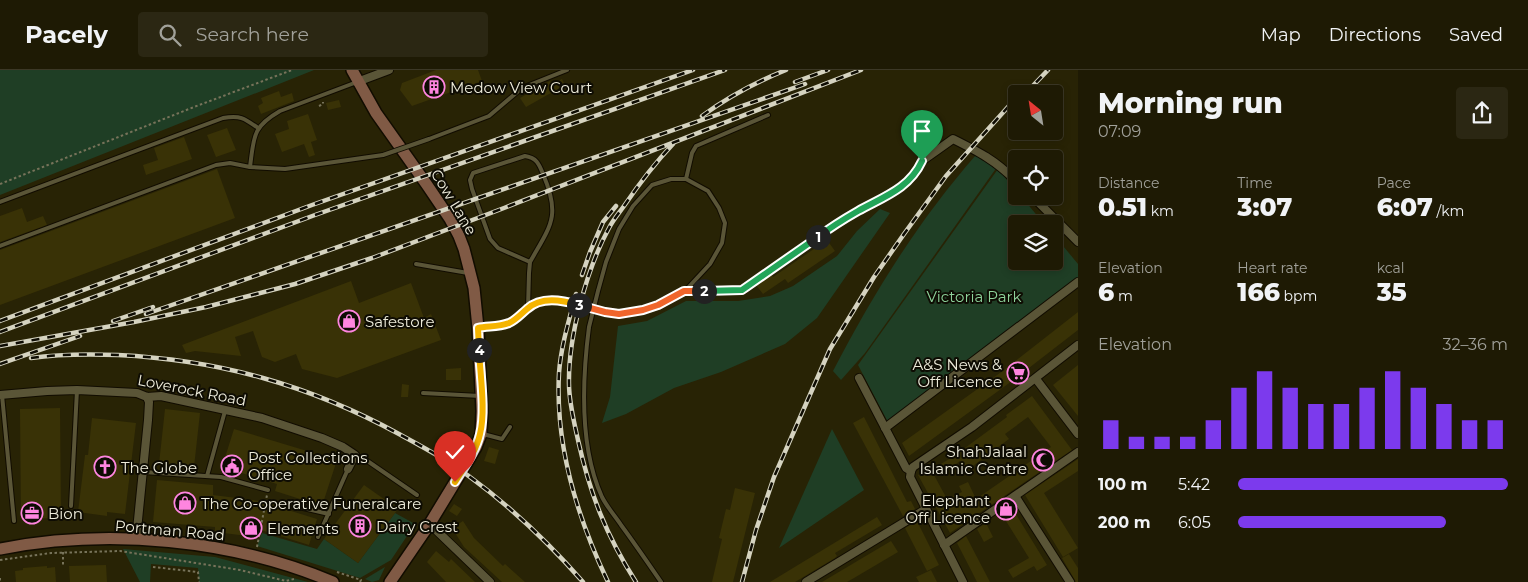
<!DOCTYPE html>
<meta charset="utf-8">
<style>
:root{--surface:#1e1a04;--page:#2b2713;--text:#f1f3f6;--muted:#a1a19a;--line:#3c3826;--accent:#7c3aed}
body{margin:0;font-family:Montserrat,sans-serif;background:var(--page);color:var(--text);height:100vh;display:flex;flex-direction:column;font-size:19px;white-space:nowrap}
*{box-sizing:border-box;margin:0}
p{font-size:16px;color:var(--muted)}
.icon{flex:none;width:28px;height:28px;fill:none;stroke:currentColor;stroke-width:2;stroke-linecap:round;stroke-linejoin:round}
.map{position:relative;flex:1;overflow:hidden}
.panel{display:flex;flex-direction:column;background:var(--surface);width:450px}
.panel>*{flex:none}
.needle{width:32px;rotate:330deg}
.controls{position:absolute;left:1008px;top:15px;display:grid;gap:10px}
.controls a{display:grid;place-items:center;width:55px;height:55px;border-radius:5px;background:var(--surface);box-shadow:0 2px 8px #0003,0 0 0 1px var(--line);font-size:25px}
.pin{position:absolute;display:grid;place-items:center;width:42px;height:42px;color:#fff;margin:-51px -21px;border-radius:50% 50% 50% 0;rotate:-45deg;box-shadow:0 0 5px #0007}
.pin .icon{rotate:45deg}
.km{position:absolute;width:25px;height:25px;margin:-12px;border-radius:50%;background:#222;color:#fff;font-size:14px;line-height:25px;text-align:center}
.round{display:grid;place-items:center;flex:none;width:52px;height:52px;border-radius:5px;background:var(--page)}
.head{display:flex;align-items:center;justify-content:space-between;height:85px;padding:0 20px}
h1{font-size:28px;font-weight:800;line-height:38px}
.stats{display:grid;grid-template-columns:repeat(3,1fr);gap:8px;height:85px;padding:5px 20px}
.stats div{display:grid;align-content:center}
.stats b{font-size:25px;font-weight:800}
.stats small{font-size:14px;font-weight:400}
.stats p{font-size:14px}
.chart{height:140px;padding:10px 20px}
.chart p{display:flex;justify-content:space-between}
.chart svg{width:100%;height:90px;margin-top:5px;stroke:var(--accent);stroke-width:6}
ul{padding:0 20px;list-style:none;font-size:16px}
li{display:grid;grid-template-columns:80px 60px 1fr;align-items:center;height:38px}
li i{height:12px;border-radius:6px;background:var(--accent)}
header{display:flex;align-items:center;gap:30px;box-sizing:border-box;height:70px;padding:0 25px;background:var(--surface);border-bottom:1px solid var(--line)}
header strong{font-size:24px}
nav{display:flex;gap:28px;margin-inline-start:auto;font-size:18px}
.search{width:350px;height:45px;background:var(--page);display:flex;align-items:center;gap:12px;box-sizing:border-box;padding:0 18px;border-radius:5px;color:var(--muted);font-size:19px}
main{display:flex;flex:1;min-height:0}
.map>svg:first-child{display:block}
</style>
<header>
<strong>Pacely</strong>
<div class="search"><svg class="icon" aria-label="search" viewBox="0 0 24 24"><circle cx="10" cy="10" r="6"/><path d="M15 15l6 6"/></svg>Search here</div>
<nav><a>Map</a><a>Directions</a><a>Saved</a></nav>
</header>
<main>
<div class="map">
<svg width="1078" height="512" viewBox="0 0 1078 512">
<rect width="100%" height="100%" fill="#282305"/>
<g fill="#1f3e25">
<polygon points="0,0 314,0 0,125"/>
<path d="M976,85l21,12 -132,186 -24,27 -8,-9c40,-77 85,-150 143,-216z"/>
<polygon points="998,99 1016,121 1016,126 1021,126 1044,154 1016,154 1016,191 1054,191 1054,165 1078,194 1078,215 890,356 858,295"/>
<polygon points="880,139 890,143 817,248 785,274 721,302 674,318 626,344 602,353 610,327 618,256 647,251 686,231 738,231 770,226 793,216 837,186 857,161"/>
<polygon points="832,359 864,420 779,478"/>
<polygon points="395,443 415,454 391,490 360,508 257,476 262,463 317,479 324,469 358,493"/>
<polygon points="123,479 215,487 308,512 199,512 198,498 151,494 150,512 140,512"/>
<polygon points="385,497 379,510 372,512 365,509"/>
</g>
<g fill="#393206" fill-rule="evenodd">
<polygon points="436,0 478,0 482,11 412,36 400,20 402,13"/>
<polygon points="562,9 565,15 526,37 520,28 550,11 552,14"/>
<polygon points="279,21 281,27 292,23 294,31 261,44 258,36 263,33 261,28"/>
<polygon points="339,30 341,37 328,40 326,33"/>
<polygon points="308,44 317,70 311,72 315,85 309,87 304,74 282,82 275,64 289,59 287,51"/>
<polygon points="227,58 236,80 216,87 207,65"/>
<polygon points="184,67 192,89 146,105 143,95 158,90 154,78"/>
<polygon points="217,99 235,148 0,235 0,180"/>
<polygon points="22,138 27,152 43,146 47,155 0,172 0,146"/>
<polygon points="827,170 835,181 788,213 785,209 763,224 756,215 771,204 773,207"/>
<polygon points="351,211 359,233 411,213 424,248 431,244 441,270 337,308 302,299 296,284 275,292 262,287 253,261 235,267 241,286 195,281 186,283 182,275"/>
<polygon points="1078,242 1078,260 1012,311 909,386 902,373 1004,300"/>
<polygon points="1078,295 1078,346 1053,315"/>
<polygon points="461,298 461,310 446,310 446,299"/>
<polygon points="402,314 409,315 408,327 401,327"/>
<path d="M1032,326l40,54 -122,83 -32,-58 17,-10 1,2 18,-11 53,-39 -1,-2zM1028,347l23,30 -75,52 -8,-17 -9,4 3,6 -15,7 -13,-24 14,-8 1,2 11,-8 6,10 43,-32 -4,-5z"/>
<polygon points="60,338 61,448 21,449 20,339"/>
<polygon points="165,339 200,343 194,397 159,394"/>
<polygon points="864,347 907,432 911,431 915,439 903,446 853,353"/>
<polygon points="92,348 136,353 125,444 107,442 107,446 78,442 85,385 88,385"/>
<polygon points="234,359 337,390 322,436 275,421 277,414 222,397"/>
<polygon points="489,377 499,380 495,394 484,391"/>
<polygon points="1078,389 1078,401 1044,423 1078,478 1063,487 1025,425"/>
<polygon points="157,410 213,415 213,425 259,431 317,449 309,475 258,459 257,467 215,462 215,457 153,452"/>
<polygon points="364,415 398,439 358,493 324,469"/>
<polygon points="735,418 755,423 733,512 712,512 722,469 719,468 726,439 730,440"/>
<polygon points="454,434 462,439 457,446 449,441"/>
<polygon points="1011,436 1047,495 1037,501 1034,496 1013,508 1008,500 1029,488 1001,443"/>
<polygon points="877,447 882,455 835,483 837,486 835,488 795,512 770,512"/>
<polygon points="463,451 474,468 503,496 505,494 525,512 502,512 464,477 452,458"/>
<polygon points="917,451 939,495 927,501 905,458"/>
<polygon points="986,453 993,467 984,472 977,459"/>
<polygon points="966,466 979,491 990,512 977,512 972,502 957,473"/>
<polygon points="891,471 898,482 854,508 847,512 822,512"/>
<polygon points="436,481 449,492 451,489 475,512 446,512 427,492"/>
<polygon points="1069,484 1078,498 1078,512 1076,512 1062,488"/>
<polygon points="106,495 107,512 70,512 69,496"/>
<polygon points="47,496 47,498 55,497 56,512 16,512 15,501 23,500 23,498"/>
<polygon points="931,500 937,512 919,512 916,507"/>
</g>
<g fill="none" stroke-linecap="round" stroke-linejoin="round">
<g stroke="#110c00" stroke-width="6">
<g id="lane">
<polyline points="429,69 489,46 522,18 567,0"/>
<path d="M525,86c12,2 14,8 18,18 18,42 8,51 -13,88l-32,-14 -8,-9 -18,-50 -2,-9 3,-7z"/>
<path d="M250,97c4,-30 2,-40 30,-56l77,-29"/>
<polyline points="686,109 692,83 696,76 768,45"/>
<path d="M0,132l223,-84c17,-3 21,0 35,10"/>
<polyline points="0,176 216,95 230,93 250,97 285,99 383,85"/>
<polyline points="416,194 468,203"/>
<path d="M685,221l41,1 16,-2c32,-22 63,-45 94,-67 29,-20 70,-28 86,-62"/>
<polyline points="528,238 529,203 530,192"/>
<path d="M589,257c-7,54 -10,120 13,170 5,10 13,19 19,28 14,19 27,38 40,57"/>
<polyline points="479,258 509,253 522,245 528,238 545,231 565,231 605,242 619,244 643,241 672,228 685,221 710,194 722,173 725,153 719,138 708,121 686,109 671,109 652,115 633,136 619,159 606,192 598,221"/>
<polyline points="423,323 480,326"/>
<polyline points="2,325 14,451"/>
<polyline points="483,364 502,369 510,357"/>
<polyline points="355,385 366,390 417,425"/>
<polyline points="143,402 221,407 268,420"/>
<polyline points="207,406 225,341"/>
<polyline points="71,436 77,320"/>
<polyline points="299,437 329,444"/>
<polyline points="318,467 348,399"/>
</g>
</g>
<g stroke="#110c00" stroke-width="10">
<g id="street">
<polyline points="357,12 389,0"/>
<path d="M922,91l31,-22c26,13 42,21 63,42"/>
<polyline points="1032,126 1078,172"/>
<polyline points="859,308 906,398 911,401"/>
<polyline points="1036,309 1078,364"/>
<polyline points="0,325 47,321 77,320 137,323 147,327 161,326 262,348 322,368 343,377 355,385 348,399"/>
<polyline points="885,358 1078,212"/>
<polyline points="911,401 913,397 972,357 1078,275"/>
<polyline points="911,401 910,407 963,512"/>
<polyline points="1015,426 1070,512"/>
<polyline points="436,460 490,512"/>
<polyline points="136,470 148,350 149,332 147,327"/>
<polyline points="944,475 1078,382"/>
<polyline points="806,512 926,439"/>
</g>
</g>
<g stroke="#110c00" stroke-width="14">
<g id="secondary">
<polyline points="352,0 376,43 427,115 450,149 459,166 464,179 474,218 478,258 482,341 481,364 476,377 466,394 429,455 390,512"/>
<path d="M0,479c109,-21 231,-10 333,33"/>
</g>
</g>
<g stroke="#77735a" stroke-width="2" stroke-dasharray="2.5 2.5" stroke-linecap="butt">
<polyline points="319,36 323,34 323,32"/>
<polyline points="0,114 194,37 292,0"/>
<polyline points="257,477 267,425"/>
<polyline points="63,482 63,496"/>
<polyline points="0,490 51,483 120,481 240,500 286,511 294,509"/>
<polyline points="153,497 198,502 199,512"/>
<polyline points="337,502 361,510 360,512"/>
<polyline points="0,508 0,512"/>
</g>
<use href="#lane" stroke="#5a5537" stroke-width="4"/>
<use href="#street" stroke="#5a5537" stroke-width="8"/>
<use href="#secondary" stroke="#805a45" stroke-width="11"/>
<g stroke="#d5d3c0" stroke-width="4.5">
<g id="rail">
<polyline points="795,12 828,0"/>
<polyline points="1025,24 1048,0"/>
<path d="M702,46c26,-19 54,-34 84,-46"/>
<polyline points="582,205 590,182 603,152 616,136"/>
<path d="M576,224c-7,26 -15,52 -17,79 -4,73 18,144 49,209"/>
<polyline points="146,244 805,14"/>
<polyline points="0,251 312,135 693,0"/>
<polyline points="113,251 153,237"/>
<polyline points="0,262 315,145 725,0"/>
<polyline points="0,276 134,252 206,237 295,214 372,188 504,138 861,0"/>
<path d="M31,288c28,-4 58,-4 87,-3 102,5 191,30 281,79 24,13 49,26 71,43 41,30 79,66 113,105"/>
<polyline points="0,294 80,266"/>
<path d="M636,512c-30,-47 -46,-88 -58,-142 -4,-18 -9,-38 -9,-56 -1,-47 18,-116 40,-156 4,-8 10,-15 15,-22 15,-22 31,-43 49,-62"/>
<polyline points="742,512 756,460 774,407 830,279 874,207 904,164 946,106 1016,28"/>
</g>
</g>
<use href="#rail" stroke="#0e0c03" stroke-width="2.5" stroke-dasharray="8" stroke-linecap="butt"/>
<g stroke="#110c00" stroke-width="6" stroke-linecap="butt">
<g id="lane-bridge">
<polyline points="383,85 429,69"/>
<polyline points="589,257 598,221"/>
</g>
</g>
<use href="#lane-bridge" stroke="#5a5537" stroke-width="4"/>
</g>
<g fill="none" stroke-linecap="round" stroke-linejoin="round">
<g stroke="#fff" stroke-width="10">
<path id="split-1" d="M818,167c13,-10 26,-18 40,-26 25,-14 51,-22 64,-50"/>
</g>
<g stroke="#fff" stroke-width="10">
<polyline id="split-2" points="704,221 742,220 818,167"/>
</g>
<g stroke="#fff" stroke-width="10">
<polyline id="split-3" points="579,235 605,242 619,244 643,240 658,235 684,221 704,221"/>
</g>
<g stroke="#fff" stroke-width="10">
<path id="split-4" d="M479,280l-1,-22c10,-2 21,-1 31,-5 7,-3 12,-9 18,-14 14,-13 35,-9 52,-4"/>
</g>
<g stroke="#fff" stroke-width="10">
<path id="split-5" d="M455,412c9,-15 21,-30 25,-48 6,-23 0,-60 -1,-84"/>
</g>
<use href="#split-1" stroke="#22a559" stroke-width="6"/>
<use href="#split-2" stroke="#22a559" stroke-width="6"/>
<use href="#split-3" stroke="#f0652b" stroke-width="6"/>
<use href="#split-4" stroke="#f5b400" stroke-width="6"/>
<use href="#split-5" stroke="#f5b400" stroke-width="6"/>
</g>
<defs>
<g id="building-ring" transform="scale(1.125)"><circle r="9.5" fill="#0e0c03" stroke="#fe85df" stroke-width="1.5"/><path d="M-4-6H4V6H1V3H-1V6H-4ZM-2.5-4.3h1.7v1.8h-1.7ZM.8-4.3h1.7v1.8H.8ZM-2.5-1h1.7V.8h-1.7ZM.8-1h1.7V.8H.8Z" fill="#fe85df"/></g>
<g id="shop-ring" transform="scale(1.125)"><circle r="9.5" fill="#0e0c03" stroke="#fe85df" stroke-width="1.5"/><path d="M-5-2.5h2.3a2.7 3.5 0 0 1 5.4 0H5L5.5 6h-11ZM-1.5-2.5h3a1.5 2.3 0 0 0-3 0Z" fill="#fe85df"/></g>
<g id="supermarket-ring" transform="scale(1.125)"><circle r="9.5" fill="#0e0c03" stroke="#fe85df" stroke-width="1.5"/><path d="M-6-5.5h2.5l.6 2H6L4.5 2H-2.5L-4.4-4H-6ZM-1.5 3.2a1.3 1.3 0 1 0 .1 0ZM3 3.2a1.3 1.3 0 1 0 .1 0Z" fill="#fe85df"/></g>
<g id="mosque-ring" transform="scale(1.125)"><circle r="9.5" fill="#0e0c03" stroke="#fe85df" stroke-width="1.5"/><path d="M3.5-4.9A6 6 0 1 0 3.5 4.9A5 5 0 1 1 3.5-4.9Z" fill="#fe85df"/></g>
<g id="civic-ring" transform="scale(1.125)"><circle r="9.5" fill="#0e0c03" stroke="#fe85df" stroke-width="1.5"/><path d="M-.6-6.5H3V-4.5H.6V-3L4-1V1h2V6H-6V1h2V-1L-.6-3ZM-1.2 2.5V6h2.4V2.5Z" fill="#fe85df"/></g>
<g id="church-ring" transform="scale(1.125)"><circle r="9.5" fill="#0e0c03" stroke="#fe85df" stroke-width="1.5"/><path d="M-1.2-6h2.4v3.5h3.3v2.4h-3.3V6h-2.4V-.1h-3.3v-2.4h3.3Z" fill="#fe85df"/></g>
<g id="office-ring" transform="scale(1.125)"><circle r="9.5" fill="#0e0c03" stroke="#fe85df" stroke-width="1.5"/><path d="M-6-3h4V-5.5h4V-3h4V5H-6ZM-1-4.5V-3h2v-1.5ZM-6 0V1H6V0Z" fill="#fe85df"/></g>
</defs>
<g fill-rule="evenodd">
<use href="#building-ring" x="434" y="17"/>
<use href="#shop-ring" x="349" y="251"/>
<use href="#supermarket-ring" x="1018" y="303"/>
<use href="#mosque-ring" x="1043" y="390"/>
<use href="#civic-ring" x="232" y="396"/>
<use href="#church-ring" x="105" y="397"/>
<use href="#shop-ring" x="185" y="433"/>
<use href="#shop-ring" x="1006" y="439"/>
<use href="#office-ring" x="32" y="443"/>
<use href="#building-ring" x="360" y="456"/>
<use href="#shop-ring" x="251" y="458"/>
</g>
<g text-anchor="middle" dominant-baseline="central" stroke-width="4" stroke-linejoin="round" paint-order="stroke">
<g font-size="15" fill="#eeecdb" stroke="#0e0c03" text-anchor="start">
<text x="450" y="17">Medow View Court</text>
<text x="365" y="251">Safestore</text>
<text x="1002" y="294" text-anchor="end">A&amp;S News &amp;<tspan x="1002" dy="17">Off Licence</tspan></text>
<text x="1027" y="381" text-anchor="end">ShahJalaal<tspan x="1027" dy="17">Islamic Centre</tspan></text>
<text x="248" y="387">Post Collections<tspan x="248" dy="17">Office</tspan></text>
<text x="121" y="397">The Globe</text>
<text x="990" y="430" text-anchor="end">Elephant<tspan x="990" dy="17">Off Licence</tspan></text>
<text x="201" y="433">The Co-operative Funeralcare</text>
<text x="48" y="443">Bion</text>
<text x="376" y="456">Dairy Crest</text>
<text x="267" y="458">Elements</text>
</g>
<g font-size="15" fill="#eeecdb" stroke="#0e0c03">
<text transform="translate(454 132) rotate(59)">Cow Lane</text>
<text transform="translate(192 320) rotate(11)">Loverock Road</text>
<text transform="translate(170 460) rotate(5)">Portman Road</text>
</g>
<g font-size="15" fill="#8ed39b" stroke="#0e0c03">
<text x="974" y="226">Victoria Park</text>
</g>
</g>
</svg>
<div class="controls">
<a><svg class="needle" viewBox="-14 -14 28 28"><path d="M0-13l5 13h-10z" fill="#e53935"/><path d="M0 13l5-13h-10z" fill="#a1a19a"/></svg></a>
<a><svg class="icon" aria-label="locate" viewBox="0 0 24 24"><circle cx="12" cy="12" r="6"/><path d="M12 2v4M12 18v4M2 12h4M18 12h4"/></svg></a>
<a><svg class="icon" aria-label="layers" viewBox="0 0 24 24"><path d="M12 4l9 5-9 5-9-5zM3 14l9 5 9-5"/></svg></a>
</div>
<div class="pin" style="left:922px;top:91px;background:#1e9e55"><svg class="icon" aria-label="arrive" viewBox="0 0 24 24"><path d="M6 21V4h12l-3 4 3 4H6"/></svg></div>
<div class="pin" style="left:455px;top:412px;background:#d93025"><svg class="icon" aria-label="check" viewBox="0 0 24 24"><path d="M5 12l5 5 9-10"/></svg></div>
<b class="km" style="left:818px;top:167px">1</b>
<b class="km" style="left:704px;top:221px">2</b>
<b class="km" style="left:579px;top:235px">3</b>
<b class="km" style="left:479px;top:280px">4</b>
</div>
<section class="panel">
<div class="head"><div><h1>Morning run</h1><p>07:09</p></div><a class="round"><svg class="icon" aria-label="share" viewBox="0 0 24 24"><path d="M12 15V3M7 8l5-5 5 5M5 13v7h14v-7"/></svg></a></div>
<div class="stats">
<div><p>Distance</p><b>0.51<small> km</small></b></div>
<div><p>Time</p><b>3:07</b></div>
<div><p>Pace</p><b>6:07<small> /km</small></b></div>
</div>
<div class="stats">
<div><p>Elevation</p><b>6<small> m</small></b></div>
<div><p>Heart rate</p><b>166<small> bpm</small></b></div>
<div><p>kcal</p><b>35</b></div>
</div>
<div class="chart"><p><span>Elevation</span>32–36 m</p>
<svg viewBox="0 0 160 44" preserveAspectRatio="none"><path d="M5 44V30M15 44V38M25 44V38M35 44V38M45 44V30M55 44V14M65 44V6M75 44V14M85 44V22M95 44V22M105 44V14M115 44V6M125 44V14M135 44V22M145 44V30M155 44V30"/></svg>
</div>
<ul>
<li><b>100 m</b>5:42<i style="width:100%"></i></li>
<li><b>200 m</b>6:05<i style="width:77%"></i></li>
</ul>
</section>
</main>
